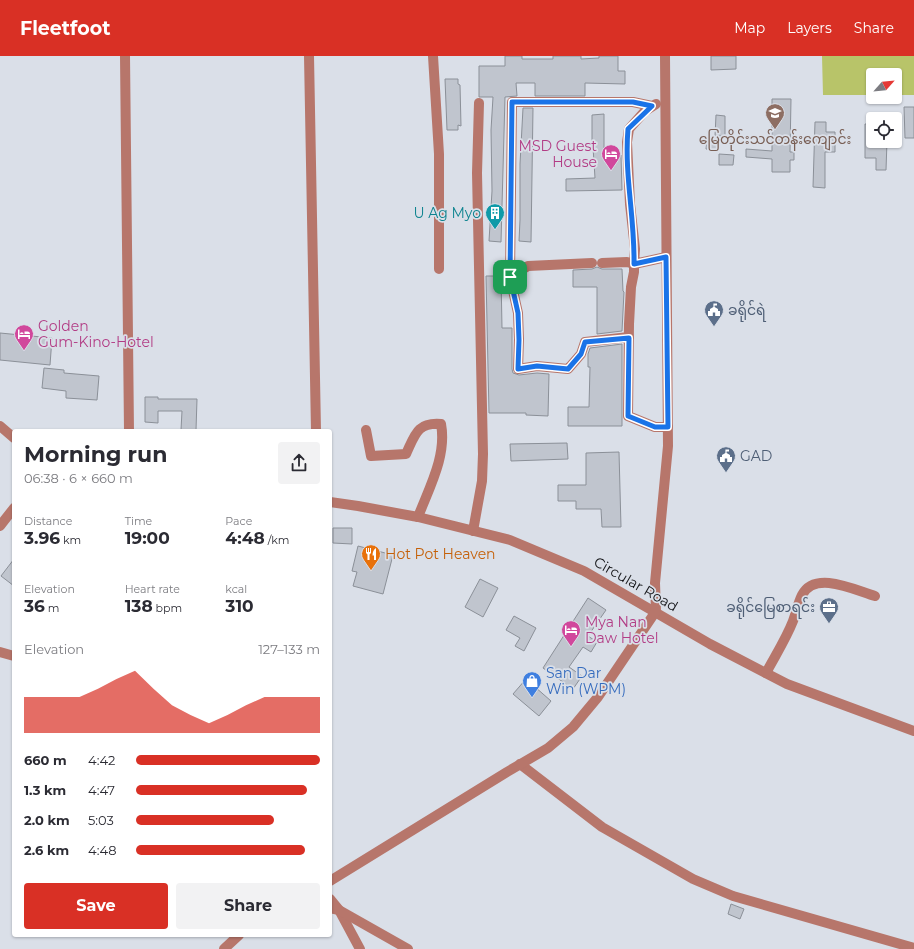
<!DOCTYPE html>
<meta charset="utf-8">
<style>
:root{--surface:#fff;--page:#f2f2f3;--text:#2b2b33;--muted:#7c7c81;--accent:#d93025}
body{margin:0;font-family:Montserrat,"Noto Sans Myanmar",sans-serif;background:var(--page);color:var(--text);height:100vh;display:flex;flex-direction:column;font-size:15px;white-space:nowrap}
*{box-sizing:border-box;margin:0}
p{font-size:13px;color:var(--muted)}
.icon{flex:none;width:22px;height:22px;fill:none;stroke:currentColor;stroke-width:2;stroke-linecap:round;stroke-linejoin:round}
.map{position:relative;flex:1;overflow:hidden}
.details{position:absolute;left:12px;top:373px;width:320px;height:508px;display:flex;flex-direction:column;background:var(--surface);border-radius:4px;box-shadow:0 1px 3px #0004}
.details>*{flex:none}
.needle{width:26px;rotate:63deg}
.fabs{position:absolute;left:866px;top:12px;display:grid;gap:8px}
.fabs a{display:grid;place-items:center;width:36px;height:36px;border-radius:4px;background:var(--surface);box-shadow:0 1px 3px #0004;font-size:20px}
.pin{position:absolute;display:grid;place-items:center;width:34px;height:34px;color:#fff;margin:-17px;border-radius:8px;box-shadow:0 2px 6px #0006}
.round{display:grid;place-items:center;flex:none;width:42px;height:42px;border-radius:4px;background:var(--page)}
.head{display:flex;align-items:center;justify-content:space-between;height:68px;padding:0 12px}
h1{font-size:22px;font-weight:700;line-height:30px}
.stats{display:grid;grid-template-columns:repeat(3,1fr);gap:6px;height:68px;padding:4px 12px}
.stats div{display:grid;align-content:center}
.stats b{font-size:17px;font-weight:700}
.stats small{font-size:11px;font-weight:400}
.stats p{font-size:11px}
.chart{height:112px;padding:8px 12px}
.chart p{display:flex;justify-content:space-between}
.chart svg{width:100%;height:72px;margin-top:4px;fill:var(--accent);opacity:.7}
.cta{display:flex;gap:8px;margin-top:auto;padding:8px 12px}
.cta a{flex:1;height:46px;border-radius:4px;background:var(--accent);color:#fff;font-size:16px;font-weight:700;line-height:46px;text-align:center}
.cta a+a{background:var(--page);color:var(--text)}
ul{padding:0 12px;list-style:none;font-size:13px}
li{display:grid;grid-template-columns:64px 48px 1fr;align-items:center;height:30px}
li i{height:10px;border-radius:5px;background:var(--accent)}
header{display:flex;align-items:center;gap:24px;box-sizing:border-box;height:56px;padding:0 20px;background:var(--accent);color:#fff}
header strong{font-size:19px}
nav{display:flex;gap:22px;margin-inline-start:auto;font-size:14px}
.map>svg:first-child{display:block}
</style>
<header>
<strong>Fleetfoot</strong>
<nav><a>Map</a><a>Layers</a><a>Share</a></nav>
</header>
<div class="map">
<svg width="914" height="893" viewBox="0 0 914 893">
<rect width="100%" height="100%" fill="#dadfe8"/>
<polygon fill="#b8c469" points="822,0 914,0 914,39 895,39 895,19 873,19 873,39 823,39"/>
<g fill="#c0c5ce" stroke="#8b9098">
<polygon points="505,0 522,0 522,3 553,3 553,0 581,0 581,3 599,2 599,0 618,0 618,15 625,15 625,28 585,27 585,40 535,40 535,27 516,27 517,40 505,41 501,186 489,185 492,135 491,74 493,41 479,41 479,10 505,10"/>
<polygon points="711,0 736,0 736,13 711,14"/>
<polygon points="445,23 458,23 458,28 460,29 461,70 458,69 458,74 447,74"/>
<polygon points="772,43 791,43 790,96 794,96 794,104 790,104 790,116 772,116 772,103 746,101 746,93 772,95"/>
<polygon points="904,51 914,51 914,82 905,82"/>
<polygon points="523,52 533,52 531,186 519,185 520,164 520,108"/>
<polygon points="604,58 604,100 621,99 622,134 566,135 566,123 595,122 593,91 592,91 592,59"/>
<polygon points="716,59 725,60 725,80 715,80"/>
<polygon points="815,66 826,66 826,76 835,76 835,96 825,96 825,132 813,131"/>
<polygon points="865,68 873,68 873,85 887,85 886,114 876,114 876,102 865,102"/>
<polygon points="707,84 717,85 717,94 706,93"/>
<polygon points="719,98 734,99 733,109 719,109"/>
<polygon points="597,211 602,213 622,213 623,235 624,236 622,275 597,278 597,231 573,231 573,214 592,213"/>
<polygon points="486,220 501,220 502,272 512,272 512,313 513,317 519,319 537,317 549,318 548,360 526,359 526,357 489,357"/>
<polygon points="0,277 52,282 50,309 0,304"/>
<polygon points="622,288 622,370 568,370 568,351 589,351 590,311 588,311 588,298 590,292"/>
<polygon points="44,312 64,314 64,317 99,320 97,344 66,342 66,335 42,332"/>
<polygon points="145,341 158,341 158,343 197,343 196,374 181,374 182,355 158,355 158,367 145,366"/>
<polygon points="567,387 568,403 511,405 510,388"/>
<polygon points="619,396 621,471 602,471 601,453 576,453 576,445 558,445 558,429 586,429 586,397"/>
<polygon points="333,472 352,472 352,488 333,487"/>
<polygon points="358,490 393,499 383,538 353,530 357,516 352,515"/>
<polygon points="14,503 14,530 1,520"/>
<polygon points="480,523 498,532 483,561 465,551"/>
<polygon points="588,542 606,554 588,580 597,586 591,596 583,591 569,611 582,620 573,633 543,612"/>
<polygon points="514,560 536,572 524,595 515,590 520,582 506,574"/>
<polygon points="526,623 551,645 539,660 513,638"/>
<polygon points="731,848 744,853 740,863 728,858"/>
</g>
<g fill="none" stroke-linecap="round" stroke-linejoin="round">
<g stroke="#b7766b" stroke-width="10">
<polyline points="125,0 129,375"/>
<polyline points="309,0 316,375"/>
<polyline points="433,0 439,98 439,213"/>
<polyline points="656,48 645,55 629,73 627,86 630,148 635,193 634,208 666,201"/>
<polyline points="592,207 528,210 510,221 512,46 633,46 652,50"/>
<polyline points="602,207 627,206 634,208 634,216 631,231 629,268 628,360 655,371 668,371"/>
<polyline points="510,221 518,257 519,283 518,313 537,310 568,313 581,298 585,286 629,281"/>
<polyline points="0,370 14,382"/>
<path d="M366,374l5,26 35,-2c9,-19 11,-32 35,-30 6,32 -12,64 -23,93"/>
<polyline points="330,446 358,450 418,461 510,484 584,515 710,588 787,628 914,675"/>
<polyline points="0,470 14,452"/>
<polyline points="473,475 482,425 483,398 477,117 479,47"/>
<polyline points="0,596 14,600"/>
<path d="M766,617c9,-17 20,-34 27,-52 3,-8 5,-18 9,-26 13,-25 53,-5 73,1"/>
<polyline points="520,708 602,771 693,823 733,840 914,892"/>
<polyline points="330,825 507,716 548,692 573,671 598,641 656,555 655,527 668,390 665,0"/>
<polyline points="330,843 339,854 360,893"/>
<polyline points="330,852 339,854 408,893"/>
<polyline points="224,893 239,879"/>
</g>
</g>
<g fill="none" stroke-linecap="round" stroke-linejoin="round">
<g stroke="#fff" stroke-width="8">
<path id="route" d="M512,46h121l19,4 -24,23c-4,45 7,90 6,135l32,-7 2,170h-13l-27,-11 1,-78 -44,4 -4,12 -13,15 -31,-3 -19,3 1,-29 -1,-27 -8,-36z"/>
</g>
<use href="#route" stroke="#1a73e8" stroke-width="5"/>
</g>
<defs>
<g id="school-pin" transform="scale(1)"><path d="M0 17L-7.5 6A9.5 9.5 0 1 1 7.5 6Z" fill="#8d6e63" stroke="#dadfe8"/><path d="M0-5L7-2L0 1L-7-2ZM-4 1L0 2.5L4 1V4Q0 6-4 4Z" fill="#fff"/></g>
<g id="hotel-pin" transform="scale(1)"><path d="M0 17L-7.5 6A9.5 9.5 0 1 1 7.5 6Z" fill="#d1479c" stroke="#dadfe8"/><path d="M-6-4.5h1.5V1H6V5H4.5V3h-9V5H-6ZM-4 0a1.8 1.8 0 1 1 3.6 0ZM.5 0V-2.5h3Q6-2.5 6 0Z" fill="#fff"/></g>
<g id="building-pin" transform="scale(1)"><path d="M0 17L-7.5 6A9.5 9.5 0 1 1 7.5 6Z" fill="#0f9aa8" stroke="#dadfe8"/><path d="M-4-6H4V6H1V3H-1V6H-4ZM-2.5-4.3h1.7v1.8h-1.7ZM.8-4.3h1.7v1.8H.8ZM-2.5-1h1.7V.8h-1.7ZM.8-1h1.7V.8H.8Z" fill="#fff"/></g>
<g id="civic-pin" transform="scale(1)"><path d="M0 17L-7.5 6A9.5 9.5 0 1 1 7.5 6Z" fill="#5c6f8a" stroke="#dadfe8"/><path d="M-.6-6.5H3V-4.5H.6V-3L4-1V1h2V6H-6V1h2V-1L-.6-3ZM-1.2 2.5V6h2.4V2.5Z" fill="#fff"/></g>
<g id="restaurant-pin" transform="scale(1)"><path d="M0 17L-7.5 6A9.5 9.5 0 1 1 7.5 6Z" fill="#e8710a" stroke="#dadfe8"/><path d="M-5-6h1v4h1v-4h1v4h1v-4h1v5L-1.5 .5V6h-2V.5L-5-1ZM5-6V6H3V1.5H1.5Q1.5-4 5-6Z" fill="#fff"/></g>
<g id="office-pin" transform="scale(1)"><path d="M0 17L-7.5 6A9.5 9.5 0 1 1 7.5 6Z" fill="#5c6f8a" stroke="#dadfe8"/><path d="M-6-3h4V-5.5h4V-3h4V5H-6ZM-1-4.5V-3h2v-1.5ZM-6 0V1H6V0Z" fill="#fff"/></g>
<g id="shop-pin" transform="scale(1)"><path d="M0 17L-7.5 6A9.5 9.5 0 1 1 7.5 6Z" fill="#3f7fe0" stroke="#dadfe8"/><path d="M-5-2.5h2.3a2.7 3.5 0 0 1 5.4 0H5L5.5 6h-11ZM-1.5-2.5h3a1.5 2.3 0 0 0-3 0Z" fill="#fff"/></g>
</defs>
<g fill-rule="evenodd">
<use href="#school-pin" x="775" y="57"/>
<use href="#hotel-pin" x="611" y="98"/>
<use href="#building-pin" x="495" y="157"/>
<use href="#civic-pin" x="714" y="254"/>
<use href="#hotel-pin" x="24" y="278"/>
<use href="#civic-pin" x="726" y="400"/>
<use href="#restaurant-pin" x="371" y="498"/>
<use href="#office-pin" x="829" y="551"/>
<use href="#hotel-pin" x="571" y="574"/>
<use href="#shop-pin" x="532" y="625"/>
</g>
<g text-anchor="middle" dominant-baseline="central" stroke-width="3.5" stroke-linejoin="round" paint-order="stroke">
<g font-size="14" fill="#785e54" stroke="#dadfe8">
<text x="775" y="83">မြေတိုင်းသင်တန်းကျောင်း</text>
</g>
<g font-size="14" fill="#b23c85" stroke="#dadfe8" text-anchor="start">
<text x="597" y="90" text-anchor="end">MSD Guest<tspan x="597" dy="16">House</tspan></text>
<text x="38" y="270">Golden<tspan x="38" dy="16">Gum-Kino-Hotel</tspan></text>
<text x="585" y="566">Mya Nan<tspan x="585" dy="16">Daw Hotel</tspan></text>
</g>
<g font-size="14" fill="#0d838f" stroke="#dadfe8" text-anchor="end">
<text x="481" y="157">U Ag Myo</text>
</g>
<g font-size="14" fill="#4e5e75" stroke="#dadfe8" text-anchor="start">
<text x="728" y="254">ခရိုင်ရဲ</text>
<text x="740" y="400">GAD</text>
<text x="815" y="551" text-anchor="end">ခရိုင်မြေစာရင်း</text>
</g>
<g font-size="14" fill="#c56008" stroke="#dadfe8" text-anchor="start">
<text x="385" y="498">Hot Pot Heaven</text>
</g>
<g font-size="14" fill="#131417" stroke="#dadfe8">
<text transform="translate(636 528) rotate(30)">Circular Road</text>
</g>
<g font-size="14" fill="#366cbe" stroke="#dadfe8" text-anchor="start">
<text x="546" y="617">San Dar<tspan x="546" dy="16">Win (WPM)</tspan></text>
</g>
</g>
</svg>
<div class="fabs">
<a><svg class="needle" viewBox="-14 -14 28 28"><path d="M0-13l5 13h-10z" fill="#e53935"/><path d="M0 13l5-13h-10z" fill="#7c7c81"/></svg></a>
<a><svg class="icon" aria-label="locate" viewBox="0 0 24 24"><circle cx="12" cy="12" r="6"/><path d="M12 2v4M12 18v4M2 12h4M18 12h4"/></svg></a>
</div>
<div class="pin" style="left:510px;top:221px;background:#1e9e55"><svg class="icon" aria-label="arrive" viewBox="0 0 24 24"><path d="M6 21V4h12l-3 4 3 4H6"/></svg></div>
<section class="details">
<div class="head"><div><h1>Morning run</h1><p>06:38 · 6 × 660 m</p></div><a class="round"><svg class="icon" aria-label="share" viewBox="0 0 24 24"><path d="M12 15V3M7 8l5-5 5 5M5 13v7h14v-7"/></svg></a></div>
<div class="stats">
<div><p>Distance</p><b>3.96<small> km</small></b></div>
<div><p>Time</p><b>19:00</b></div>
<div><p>Pace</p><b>4:48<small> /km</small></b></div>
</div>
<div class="stats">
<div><p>Elevation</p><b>36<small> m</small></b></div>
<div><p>Heart rate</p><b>138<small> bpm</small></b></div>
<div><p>kcal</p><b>310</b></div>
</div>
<div class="chart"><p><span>Elevation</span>127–133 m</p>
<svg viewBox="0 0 160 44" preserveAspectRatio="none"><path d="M0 44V22L10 22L20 22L30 22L40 17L50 11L60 6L70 17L80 27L90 33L100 38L110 33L120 27L130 22L140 22L150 22L160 22V44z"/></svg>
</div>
<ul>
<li><b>660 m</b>4:42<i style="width:100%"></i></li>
<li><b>1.3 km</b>4:47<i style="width:93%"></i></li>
<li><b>2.0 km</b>5:03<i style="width:75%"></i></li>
<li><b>2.6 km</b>4:48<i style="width:92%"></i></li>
</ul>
<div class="cta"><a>Save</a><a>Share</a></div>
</section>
</div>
